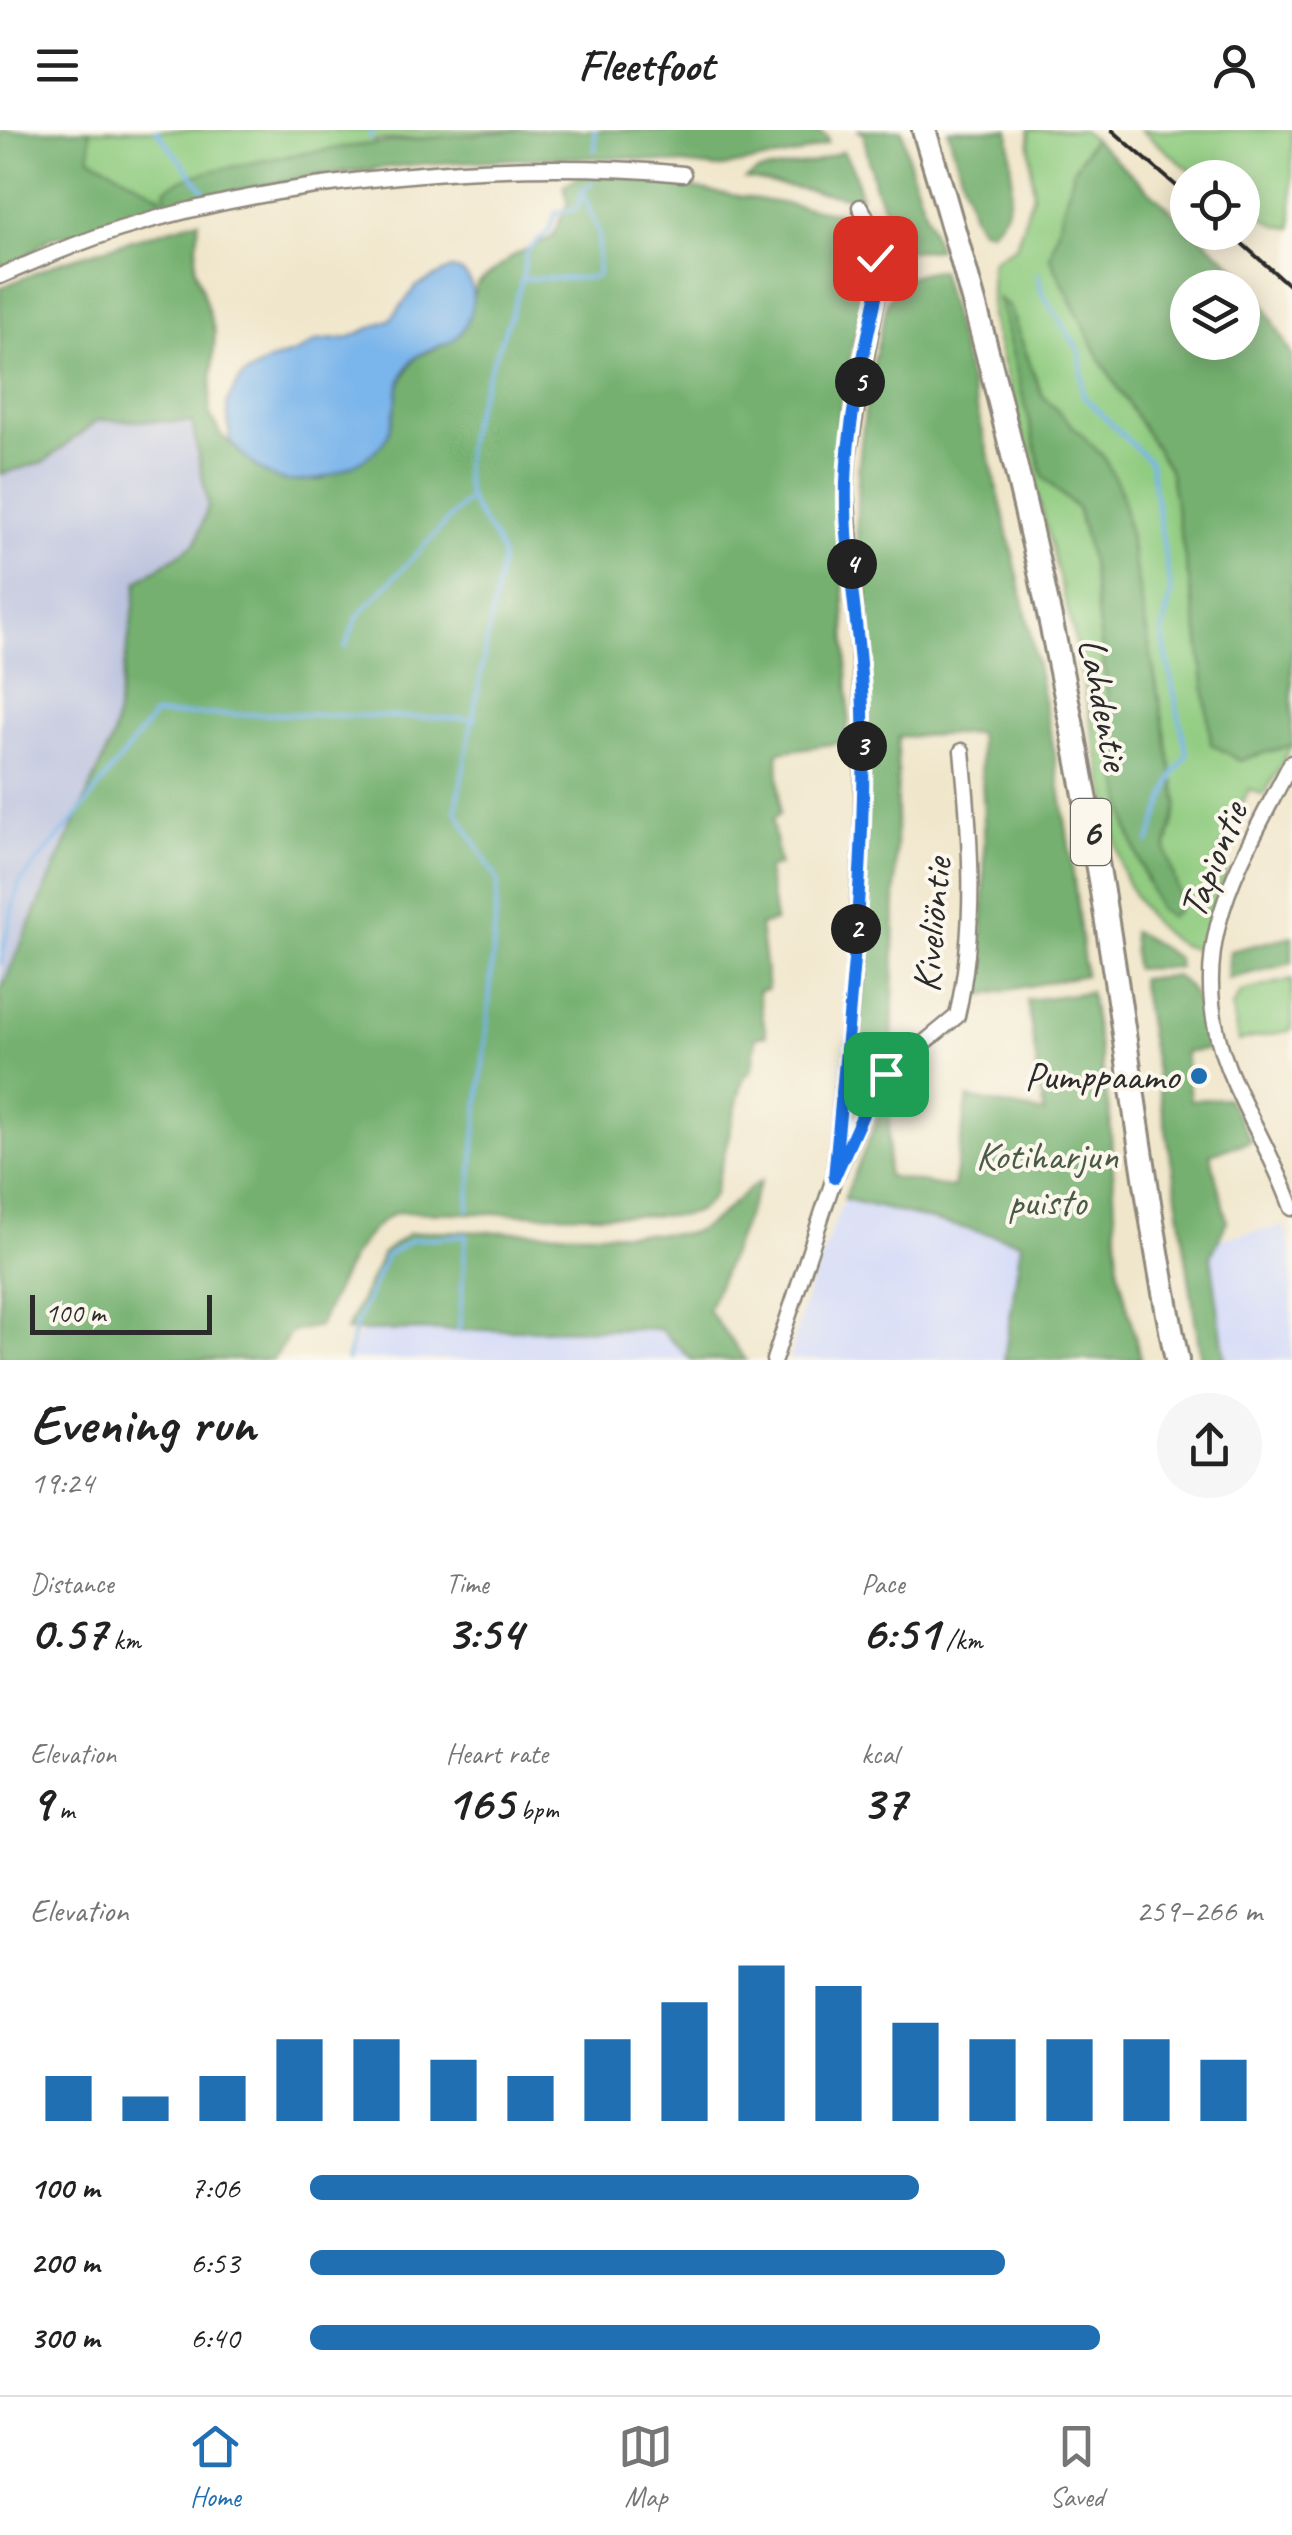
<!DOCTYPE html>
<meta charset="utf-8">
<style>
:root{--surface:#fff;--page:#f6f6f6;--text:#222;--muted:#767676;--line:#e0e0e0;--accent:#1f6fb2}
body{margin:0;font-family:Caveat,sans-serif;background:var(--page);color:var(--text);height:100vh;display:flex;flex-direction:column;font-size:38px;white-space:nowrap}
*{box-sizing:border-box;margin:0}
p{font-size:32px;color:var(--muted)}
.icon{flex:none;width:55px;height:55px;fill:none;stroke:currentColor;stroke-width:2;stroke-linecap:round;stroke-linejoin:round}
.map{position:relative;height:1230px;overflow:hidden}
.details{display:flex;flex-direction:column;background:var(--surface);flex:1}
.details>*{flex:none}
.buttons{position:absolute;left:1170px;top:30px;display:grid;gap:20px}
.buttons a{display:grid;place-items:center;width:90px;height:90px;border-radius:50%;background:var(--surface);box-shadow:0 5px 25px #0003;font-size:50px}
.scale{position:absolute;left:30px;bottom:25px;width:182px;box-sizing:border-box;padding-left:10px;border:5px solid #2b2b2b;border-top:0;font-size:28px;line-height:35px;white-space:nowrap;color:#2b2b2b;-webkit-text-stroke:8px #fbf7ec;paint-order:stroke}
.pin{position:absolute;display:grid;place-items:center;width:85px;height:85px;color:#fff;margin:-42px;border-radius:20px;box-shadow:0 5px 15px #0006}
.km{position:absolute;width:50px;height:50px;margin:-25px;border-radius:50%;background:#222;color:#fff;font-size:28px;line-height:50px;text-align:center}
.round{display:grid;place-items:center;flex:none;width:105px;height:105px;border-radius:52px;background:var(--page)}
.overview{display:flex;align-items:center;justify-content:space-between;height:170px;padding:0 30px}
h1{font-size:55px;font-weight:800;line-height:75px}
.stats{display:grid;grid-template-columns:repeat(3,1fr);gap:15px;height:170px;padding:10px 30px}
.stats div{display:grid;align-content:center}
.stats b{font-size:50px;font-weight:800}
.stats small{font-size:28px;font-weight:400}
.stats p{font-size:28px}
.chart{height:280px;padding:20px 30px}
.chart p{display:flex;justify-content:space-between}
.chart svg{width:100%;height:180px;margin-top:10px;stroke:var(--accent);stroke-width:6}
ul{padding:0 30px;list-style:none;font-size:32px}
li{display:grid;grid-template-columns:160px 120px 1fr;align-items:center;height:75px}
li i{height:25px;border-radius:12px;background:var(--accent)}
header{display:flex;justify-content:space-between;align-items:center;height:130px;padding:0 30px;background:var(--surface);font-size:45px;font-weight:800}
.tab-bar{display:flex;justify-content:space-around;align-items:center;height:140px;border-top:2px solid var(--line);background:var(--surface);font-size:28px;color:var(--muted)}
.tab-bar a{display:grid;justify-items:center;gap:5px}
.tab-bar .on{color:var(--accent)}
.map>svg:first-child{display:block}
</style>
<header><svg class="icon" aria-label="menu" viewBox="0 0 24 24"><path d="M4 6h16M4 12h16M4 18h16"/></svg>Fleetfoot<svg class="icon" aria-label="person" viewBox="0 0 24 24"><circle cx="12" cy="8" r="4"/><path d="M4 21q1-7 8-7t8 7"/></svg></header>
<div class="map">
<svg width="1292" height="1230" viewBox="0 0 1292 1230">
<rect width="100%" height="100%" fill="#fbf7ec"/>
<filter id="ink" filterUnits="userSpaceOnUse"><feTurbulence type="fractalNoise" baseFrequency=".01" numOctaves="2"/><feDisplacementMap in="SourceGraphic" scale="20" xChannelSelector="R" yChannelSelector="G"/><feConvolveMatrix kernelMatrix="1 2 1 2 8 2 1 2 1" color-interpolation-filters="sRGB"/></filter>
<filter id="wash" filterUnits="userSpaceOnUse"><feTurbulence type="fractalNoise" baseFrequency=".0048" numOctaves="4" result="noise"/><feDisplacementMap in="SourceGraphic" scale="40" xChannelSelector="R" yChannelSelector="G"/><feGaussianBlur stdDeviation="2.25" result="paint"/><feColorMatrix in="noise" values="0 0 0 0 0 0 0 0 0 0 0 0 0 0 0 0 0 1.4 0 .05"/><feComposite in="paint" operator="in"/></filter>
<g filter="url(#wash)">
<rect width="100%" height="100%" fill="#f0e6cb"/>
<g fill="#d2d9f9">
<polygon points="844,1069 1021,1112 1004,1230 789,1230 804,1173"/>
<polygon points="1284,1096 1292,1124 1292,1230 1218,1230 1206,1111"/>
<polygon points="401,1199 660,1199 692,1230 349,1230 360,1202"/>
</g>
<polygon fill="#bcc3de" points="98,290 192,292 208,376 196,413 138,451 113,607 0,862 0,316"/>
<g fill="#91cc81" stroke="#5e7c56" stroke-width="2.5" fill-rule="evenodd">
<polygon points="64,0 519,0 515,4 376,10 374,40 323,46 155,81 70,34"/>
<path d="M1029,0h54l10,9 -19,30 -24,88 51,104 68,108 29,162 13,113 29,16 52,-15 -28,50 -15,-6 -33,71 12,7 -15,44 -5,38c-42,6 -75,-50 -87,-82l-48,-236 -82,-314v-52l3,-6 22,-13 17,-52zM1009,177l33,88 79,96 57,313 -12,46 13,44 -33,-13 -18,-52 -14,-80 -23,-188 -14,-52 -34,-32z"/>
<polygon points="1141,0 1292,0 1292,98 1278,96 1243,75 1242,48 1198,47"/>
<polygon points="1292,849 1292,900 1238,911 1232,877 1241,862"/>
</g>
<g fill="#74b06f" stroke="#506e4d" stroke-width="2.5" fill-rule="evenodd">
<polygon points="0,0 90,0 90,27 161,66 159,80 92,102 52,107 25,127 0,138"/>
<path d="M523,0h293l11,7 1,6 -29,11 -82,14 -90,-10 -70,-1 -137,7 -100,10 -154,31 -1,-16c24,-16 53,-19 81,-25 92,-20 183,-26 277,-34z"/>
<polygon points="857,0 902,0 911,40 938,119 911,121 901,115 875,58 863,3"/>
<path d="M948,0h61c2,32 11,79 -19,101l-9,-2 -8,-14z"/>
<path d="M1093,9l94,86 1,7 8,1 55,47 41,76v389l-52,15 -29,-16 -13,-113 -29,-162 -68,-108 -51,-104 24,-88zM1188,158h54v54h-54z"/>
<polygon points="843,21 853,39 861,66 847,67 746,49 757,42 813,33"/>
<path d="M579,46l45,1 216,36 18,18 6,55 -27,139 12,294 -4,23 -67,10 2,62 -8,6 7,45 -12,4 8,52 -15,5 8,63 -10,2 8,44 -10,2 -4,32 -9,10 -29,116c-11,16 -19,19 -38,21l-279,-4c-42,21 -58,74 -78,114l-28,6 -18,28h-273v-368l113,-255 25,-156 58,-38 12,-37 -16,-84 -94,-2 -54,42 -44,12v-186l60,-26 139,-42 -4,47 20,66 -6,79 11,22 36,33 24,13h41l66,-43 11,-51 18,-29 32,-14 14,-11 15,-48 39,-30 36,-17 16,-35 -4,-17z"/>
<path d="M940,140c63,230 122,467 145,705l-107,21c7,-92 10,-172 0,-263l-80,4 -6,318c-13,13 -20,31 -34,41l-6,-2 -1,-6c14,-144 17,-287 16,-433 0,-40 -9,-80 -10,-121 -2,-78 11,-157 31,-233 13,-23 25,-29 52,-31z"/>
<polygon points="998,168 1009,177 1042,265 1104,327 1121,361 1178,674 1166,720 1179,764 1177,781 1170,787 1158,779 1128,699 1114,619 1091,432 1078,379 1043,347"/>
<path d="M1132,802c10,1 32,19 44,25l3,10 -44,2z"/>
<polygon points="1292,806 1292,833 1227,849 1230,821"/>
<path d="M1175,846c24,13 29,46 35,72l-25,5 5,47 37,-2 24,43 -41,13 17,67 -16,35 14,104h-24l-26,-178 -35,-203z"/>
<polygon points="1090,862 1110,986 1118,1139 1141,1230 1004,1230 1021,1112 844,1069 891,957 887,1046 953,1058 968,968 1044,983 1027,870"/>
<path d="M761,1051l-53,129 38,50h-54l-32,-31 -314,2 37,-78 25,-19 22,-3 255,3c31,-6 49,-37 76,-53z"/>
</g>
<path fill="#7ab5eb" stroke="#52708b" stroke-width="2.5" d="M451,139c30,3 24,43 11,62 -10,16 -33,15 -46,26 -24,21 -16,54 -29,79 -15,29 -78,53 -109,43 -19,-6 -34,-23 -48,-37l-3,-40 14,-24 26,-16 31,-10 19,-11 31,-3 43,-19 26,-33z"/>
<g fill="none" stroke-linecap="round" stroke-linejoin="round">
<g stroke="#7ab5eb" stroke-width="4">
<polyline points="156,0 206,63"/>
<polyline points="371,9 372,0"/>
<polyline points="595,20 595,0"/>
<polyline points="1038,144 1042,163 1080,222 1083,266 1150,332 1171,463 1162,504 1187,625 1174,644 1149,712"/>
<path d="M525,149c24,-3 48,3 72,-3l2,-42 -17,-43 10,-8"/>
<polyline points="345,517 358,486 469,368"/>
<polyline points="0,833 19,753 76,687 154,585 285,584 475,589"/>
<path d="M468,1080l21,-205 9,-124 -42,-71 46,-252c-5,-24 -25,-38 -33,-61 -24,-70 53,-171 57,-245l23,-21 7,-19 21,-3 5,-18"/>
<polyline points="347,1230 357,1192 386,1126 411,1110 466,1105 459,1202"/>
</g>
</g>
</g>
<g filter="url(#ink)">
<g fill="none" stroke-linecap="round" stroke-linejoin="round">
<g stroke="#8e887b" stroke-width="19">
<g id="minor">
<path d="M0,146c39,-17 79,-34 120,-47 166,-51 390,-72 563,-55"/>
<path d="M1291,633c-52,102 -110,187 -63,305 19,48 47,91 64,140"/>
<path d="M837,1043l37,-83 12,-16 71,-58c20,-89 14,-176 5,-265"/>
<path d="M774,1230l60,-182 19,-198 9,-144 1,-126 -17,-221 2,-33 33,-182c-9,-23 -6,-47 -21,-67"/>
</g>
</g>
<g stroke="#8e887b" stroke-width="28">
<path id="trunk" d="M924,0c75,243 132,493 175,744 28,162 45,325 78,486"/>
</g>
<use href="#minor" stroke="#fff" stroke-width="14"/>
<use href="#trunk" stroke="#fff" stroke-width="22"/>
<g stroke="#2b2b2b" stroke-width="4">
<polyline points="1112,0 1188,66"/>
<polyline points="1229,102 1292,158"/>
</g>
</g>
</g>
<g fill="none" stroke-linecap="round" stroke-linejoin="round" filter="url(#ink)">
<g stroke="#fff" stroke-width="20">
<path id="route" d="M875,128l6,16c-14,69 -33,139 -35,209 -2,75 15,151 17,227 4,156 -15,313 -29,468l40,-88 12,-16"/>
</g>
<use href="#route" stroke="#1a73e8" stroke-width="12"/>
</g>
<circle fill="#1f6fb2" stroke="#fbf7ec" stroke-width="4" cx="1199" cy="946" r="10"/>
<g text-anchor="middle" dominant-baseline="central" stroke-width="8" stroke-linejoin="round" paint-order="stroke">
<rect fill="#fbf7ec" stroke="#696865" stroke-width="2.5" x="1071" y="669" width="40" height="66" rx="8"/>
<g font-size="38" font-weight="bold" fill="#2b2b2b">
<text x="1091" y="702">6</text>
</g>
<g font-size="40" fill="#2b2b2b" stroke="#fbf7ec">
<text transform="translate(1104 574) rotate(79)">Lahdentie</text>
<text transform="translate(1213 730) rotate(-68)">Tapiontie</text>
<text transform="translate(932 795) rotate(-85)">Kiveliöntie</text>
</g>
<g font-size="40" fill="#2b2b2b" stroke="#fbf7ec" text-anchor="end">
<text x="1179" y="946">Pumppaamo</text>
</g>
<g font-size="40" fill="#4a5b45" stroke="#fbf7ec">
<text x="1047" y="1026">Kotiharjun<tspan x="1047" dy="46">puisto</tspan></text>
</g>
</g>
</svg>
<div class="buttons">
<a><svg class="icon" aria-label="locate" viewBox="0 0 24 24"><circle cx="12" cy="12" r="6"/><path d="M12 2v4M12 18v4M2 12h4M18 12h4"/></svg></a>
<a><svg class="icon" aria-label="layers" viewBox="0 0 24 24"><path d="M12 4l9 5-9 5-9-5zM3 14l9 5 9-5"/></svg></a>
</div>
<div class="scale">100 m</div>
<div class="pin" style="left:886px;top:944px;background:#1e9e55"><svg class="icon" aria-label="arrive" viewBox="0 0 24 24"><path d="M6 21V4h12l-3 4 3 4H6"/></svg></div>
<div class="pin" style="left:875px;top:128px;background:#d93025"><svg class="icon" aria-label="check" viewBox="0 0 24 24"><path d="M5 12l5 5 9-10"/></svg></div>
<b class="km" style="left:856px;top:799px">2</b>
<b class="km" style="left:862px;top:616px">3</b>
<b class="km" style="left:852px;top:434px">4</b>
<b class="km" style="left:860px;top:252px">5</b>
</div>
<section class="details">
<div class="overview"><div><h1>Evening run</h1><p>19:24</p></div><a class="round"><svg class="icon" aria-label="share" viewBox="0 0 24 24"><path d="M12 15V3M7 8l5-5 5 5M5 13v7h14v-7"/></svg></a></div>
<div class="stats">
<div><p>Distance</p><b>0.57<small> km</small></b></div>
<div><p>Time</p><b>3:54</b></div>
<div><p>Pace</p><b>6:51<small> /km</small></b></div>
</div>
<div class="stats">
<div><p>Elevation</p><b>9<small> m</small></b></div>
<div><p>Heart rate</p><b>165<small> bpm</small></b></div>
<div><p>kcal</p><b>37</b></div>
</div>
<div class="chart"><p><span>Elevation</span>259–266 m</p>
<svg viewBox="0 0 160 44" preserveAspectRatio="none"><path d="M5 44V33M15 44V38M25 44V33M35 44V24M45 44V24M55 44V29M65 44V33M75 44V24M85 44V15M95 44V6M105 44V11M115 44V20M125 44V24M135 44V24M145 44V24M155 44V29"/></svg>
</div>
<ul>
<li><b>100 m</b>7:06<i style="width:64%"></i></li>
<li><b>200 m</b>6:53<i style="width:73%"></i></li>
<li><b>300 m</b>6:40<i style="width:83%"></i></li>
</ul>
</section>
<nav class="tab-bar">
<a class="on"><svg class="icon" aria-label="home" viewBox="0 0 24 24"><path d="M3 11l9-7 9 7M6 9v11h12V9"/></svg>Home</a>
<a><svg class="icon" aria-label="map" viewBox="0 0 24 24"><path d="M3 6l6-2 6 2 6-2v14l-6 2-6-2-6 2zM9 4v14M15 6v14"/></svg>Map</a>
<a><svg class="icon" aria-label="saved" viewBox="0 0 24 24"><path d="M7 4h10v16l-5-4-5 4z"/></svg>Saved</a>
</nav>
